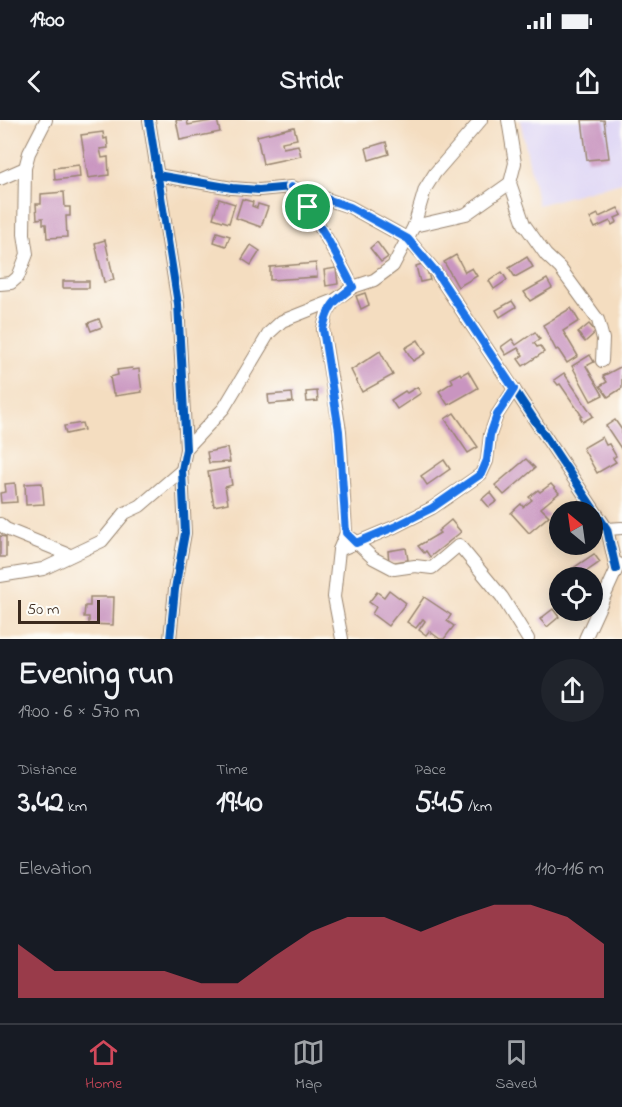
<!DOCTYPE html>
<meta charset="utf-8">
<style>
:root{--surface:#171b24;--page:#20242c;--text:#f1f3f6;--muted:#9ea1a6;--line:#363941;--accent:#d1495b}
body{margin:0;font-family:"Indie Flower",sans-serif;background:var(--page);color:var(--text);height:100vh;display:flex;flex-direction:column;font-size:22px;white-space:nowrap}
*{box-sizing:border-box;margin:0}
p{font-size:20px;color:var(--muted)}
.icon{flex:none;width:33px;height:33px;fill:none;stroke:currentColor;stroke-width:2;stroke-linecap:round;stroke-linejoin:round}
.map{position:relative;height:519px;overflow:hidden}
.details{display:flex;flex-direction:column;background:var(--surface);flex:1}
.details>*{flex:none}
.needle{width:39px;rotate:331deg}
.fabs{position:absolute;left:549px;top:381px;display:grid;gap:12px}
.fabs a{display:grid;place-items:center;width:54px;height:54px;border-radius:50%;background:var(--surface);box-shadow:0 3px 15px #0003;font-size:30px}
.scale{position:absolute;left:18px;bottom:15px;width:82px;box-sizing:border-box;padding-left:6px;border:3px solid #3b2a1e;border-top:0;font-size:16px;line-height:21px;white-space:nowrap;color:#3b2a1e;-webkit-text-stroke:4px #fdfcf7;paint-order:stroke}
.pin{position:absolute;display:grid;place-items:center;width:51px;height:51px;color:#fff;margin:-26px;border:3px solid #fff;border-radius:50%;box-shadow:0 2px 6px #0007}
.round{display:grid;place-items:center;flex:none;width:63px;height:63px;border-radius:32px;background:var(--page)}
.summary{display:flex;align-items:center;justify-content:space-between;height:102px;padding:0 18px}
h1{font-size:33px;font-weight:700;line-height:45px}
.figures{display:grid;grid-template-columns:repeat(3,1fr);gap:9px;height:102px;padding:6px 18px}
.figures div{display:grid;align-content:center}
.figures b{font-size:30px;font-weight:700}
.figures small{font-size:16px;font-weight:400}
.figures p{font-size:16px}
.chart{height:168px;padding:12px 18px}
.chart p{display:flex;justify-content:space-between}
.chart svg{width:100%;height:108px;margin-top:6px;fill:var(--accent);opacity:.7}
.status{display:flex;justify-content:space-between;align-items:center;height:42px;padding:0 30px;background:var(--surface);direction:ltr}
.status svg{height:16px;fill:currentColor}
header{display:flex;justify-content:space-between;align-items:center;height:78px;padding:0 18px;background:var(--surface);font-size:27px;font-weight:700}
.tab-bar{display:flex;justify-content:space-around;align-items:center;height:84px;border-top:2px solid var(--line);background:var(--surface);font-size:16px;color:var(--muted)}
.tab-bar a{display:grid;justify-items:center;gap:3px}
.tab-bar .selected{color:var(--accent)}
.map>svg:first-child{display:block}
</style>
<div class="status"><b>19:00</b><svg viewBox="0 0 49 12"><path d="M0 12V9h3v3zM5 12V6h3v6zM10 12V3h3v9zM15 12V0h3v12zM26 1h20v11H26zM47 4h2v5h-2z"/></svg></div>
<header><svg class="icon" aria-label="back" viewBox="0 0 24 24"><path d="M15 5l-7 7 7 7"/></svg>Stridr<svg class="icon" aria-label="share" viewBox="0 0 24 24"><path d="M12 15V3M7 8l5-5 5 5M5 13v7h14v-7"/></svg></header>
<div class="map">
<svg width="622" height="519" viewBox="0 0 622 519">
<rect width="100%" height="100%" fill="#fdfcf7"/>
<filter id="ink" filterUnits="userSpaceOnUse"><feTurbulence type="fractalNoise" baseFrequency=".0167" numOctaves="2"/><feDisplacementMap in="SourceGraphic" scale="12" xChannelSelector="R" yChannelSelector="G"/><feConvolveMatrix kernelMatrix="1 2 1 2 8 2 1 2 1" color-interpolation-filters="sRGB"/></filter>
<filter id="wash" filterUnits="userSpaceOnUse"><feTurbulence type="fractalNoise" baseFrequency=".008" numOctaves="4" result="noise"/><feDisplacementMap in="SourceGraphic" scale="24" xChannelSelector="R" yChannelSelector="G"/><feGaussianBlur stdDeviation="1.35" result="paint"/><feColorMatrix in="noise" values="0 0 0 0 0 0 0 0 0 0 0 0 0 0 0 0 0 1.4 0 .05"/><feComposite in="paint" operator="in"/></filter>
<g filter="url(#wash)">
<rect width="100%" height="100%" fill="#f4ddc0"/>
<polygon fill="#ded5f5" points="520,0 622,0 622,62 538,85"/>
<g id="blocks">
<g fill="#c995c0">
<polygon points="176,0 187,0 188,5 217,0 220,12 180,20"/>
<polygon points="582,0 604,0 609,38 587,40"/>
<polygon points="294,7 297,19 282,22 283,28 298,25 301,36 263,44 257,16"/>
<polygon points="103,12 104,19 107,18 108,28 100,29 102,38 108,37 109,55 88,58 81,15"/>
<polygon points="386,22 389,34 369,40 366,28"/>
<polygon points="79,45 80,57 55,60 54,48"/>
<polygon points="64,72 65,87 70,87 70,96 66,96 67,117 47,118 46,104 43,104 43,98 37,99 36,84 41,84 41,74"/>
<polygon points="219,79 235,84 229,103 213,98"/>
<polygon points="242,79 253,82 252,86 257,88 258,84 268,87 261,107 236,98"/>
<polygon points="618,88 622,95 615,98 617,102 612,105 610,101 595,108 590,98 598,94 599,97"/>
<polygon points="217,112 230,116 226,126 214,122"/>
<polygon points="105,120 114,160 104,162 95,123"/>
<polygon points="377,122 388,137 381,142 370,128"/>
<polygon points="251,125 260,131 251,145 242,139"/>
<polygon points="456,135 465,152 472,148 477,156 458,167 444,142"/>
<polygon points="527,137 533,147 515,157 509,148"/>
<polygon points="316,143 317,157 270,160 270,147"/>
<polygon points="425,143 430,160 420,162 416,146"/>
<polygon points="336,148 338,164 326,166 324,150"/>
<polygon points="502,152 507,160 494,169 489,161"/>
<polygon points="547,159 552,168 530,181 524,172"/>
<rect x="63" y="161" width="26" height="7"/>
<polygon points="365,173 369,185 361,189 356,176"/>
<polygon points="512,181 516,187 500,197 496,190"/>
<polygon points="571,188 579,201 563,211 578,236 567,243 558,229 556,230 543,205"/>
<polygon points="99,199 102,207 91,211 88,203"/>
<polygon points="589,204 596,212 585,222 578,213"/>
<polygon points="535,212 540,219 534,223 537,227 540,226 544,232 523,246 518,239 523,235 518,228 506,235 501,227 512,219 516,225"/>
<polygon points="418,220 426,233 413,241 405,228"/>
<polygon points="380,231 393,255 362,272 351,250"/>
<polygon points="590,235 594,242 586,246 603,275 591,281 572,246"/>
<polygon points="622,246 622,268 608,277 600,266 607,262 603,256"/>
<polygon points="132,248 133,250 139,249 142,272 115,276 115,273 113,273 110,257 118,255 117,250"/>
<polygon points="468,251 478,268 448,285 439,271 453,262 451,258 460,253 461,255"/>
<polygon points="564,253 593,296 583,302 580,297 582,296 560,264 558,265 554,260"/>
<polygon points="417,267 421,273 397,289 391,280 405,271 407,273"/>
<polygon points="317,271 318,281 307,282 306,272"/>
<polygon points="292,273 293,282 269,284 268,275"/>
<polygon points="454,293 478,327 468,333 445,299"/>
<polygon points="615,300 622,310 622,330 606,306"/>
<polygon points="82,303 84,310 66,314 64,306"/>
<polygon points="602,317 606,325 609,324 616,336 613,338 616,342 597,353 583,328"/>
<polygon points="227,328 230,342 209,343 207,332"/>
<polygon points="526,339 535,348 504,375 495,365"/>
<polygon points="444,340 450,349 427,365 421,356"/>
<polygon points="229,348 232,365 225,367 228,383 214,386 208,352"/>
<polygon points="15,363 17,382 1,383 0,373 6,372 5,364"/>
<polygon points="42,363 44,384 26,385 25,364"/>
<polygon points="551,364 559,373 541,388 549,396 529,413 511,393 521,384 523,387 532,380 529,377 538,370 540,372"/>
<polygon points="490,372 497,381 489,387 482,379"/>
<polygon points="451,400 461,412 430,437 426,431 424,433 418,426 440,413 438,411"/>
<polygon points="0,416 6,417 6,437 0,437"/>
<polygon points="406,428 408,440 389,443 388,431"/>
<polygon points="594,434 600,442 577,458 572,449"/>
<polygon points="389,470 406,483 388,506 372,494 376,487 369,482 377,472 384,477"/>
<polygon points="90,477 114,477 113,505 89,504 89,497 84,497 85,486 90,486"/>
<polygon points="424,477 451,495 447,501 454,506 444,519 440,519 429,511 426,515 419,510 425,501 423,499 416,508 407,502"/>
<polygon points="553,489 559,497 547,507 540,499"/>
</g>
</g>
</g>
<g filter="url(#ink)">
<use href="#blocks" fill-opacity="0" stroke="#98846f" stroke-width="1.5"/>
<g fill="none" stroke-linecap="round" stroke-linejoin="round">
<g stroke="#98846f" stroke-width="14">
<g id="street">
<polyline points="149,0 178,184 186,329 182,350 185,413 175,469 170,519"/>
<polyline points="508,0 515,43 510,63 524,104 546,135 560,148 598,200 603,219 602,241"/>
<polyline points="157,55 232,68 259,70 291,67 350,87 408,119 436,152 607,409 616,449"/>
<polyline points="0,59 25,48"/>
<path d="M292,68c25,30 43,64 61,99"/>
<polyline points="414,106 466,94 510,63"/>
<polyline points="0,164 11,163 18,157 27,134 24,114 25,48 29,33 46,0"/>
<polyline points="335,180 327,193 323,209 340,311 346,413 339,430 334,477 342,519"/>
<polyline points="186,329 224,288 269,213 282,201 335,180 353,167 374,160 393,146 414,106 425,69 435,53 481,0"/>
<polyline points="0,404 6,409 70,435"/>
<polyline points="607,409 622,408"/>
<polyline points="353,419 373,438 394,449 415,446 432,448 459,425 502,477 528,519"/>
<polyline points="339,430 394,407 432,388 481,354 487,341 490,315 497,295 514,269"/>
<polyline points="0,456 43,449 102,421 125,393 140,386 182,350"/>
<polyline points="585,519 619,444"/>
</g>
</g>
<use href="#street" stroke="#fff" stroke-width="12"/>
<g stroke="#fdfcf7" stroke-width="11">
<g id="cycleway">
<polyline points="149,0 178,184 186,329 182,350 185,413 175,469 170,519"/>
<polyline points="157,55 232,68 259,70 291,67 350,87 408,119 436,152 607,409 616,449"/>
</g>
</g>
<use href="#cycleway" stroke="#0057b8" stroke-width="8"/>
</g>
</g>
<g fill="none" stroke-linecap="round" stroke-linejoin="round" filter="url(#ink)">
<g stroke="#fff" stroke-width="12">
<path id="route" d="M291,67l59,20 58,32 28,33 78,117 -17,26 -7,20 -3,25 -6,14 -49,34 -38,19 -38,16 -10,-10 -7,-102 -16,-102c5,-23 11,-28 30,-42 -18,-35 -36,-70 -62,-100z"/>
</g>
<use href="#route" stroke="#1a73e8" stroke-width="8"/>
</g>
</svg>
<div class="fabs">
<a><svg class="needle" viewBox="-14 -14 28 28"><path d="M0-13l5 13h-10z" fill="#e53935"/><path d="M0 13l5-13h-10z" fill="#9ea1a6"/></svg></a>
<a><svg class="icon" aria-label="locate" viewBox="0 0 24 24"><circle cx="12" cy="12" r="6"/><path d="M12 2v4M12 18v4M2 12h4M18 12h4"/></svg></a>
</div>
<div class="scale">50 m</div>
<div class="pin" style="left:308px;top:87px;background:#1e9e55"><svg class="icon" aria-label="arrive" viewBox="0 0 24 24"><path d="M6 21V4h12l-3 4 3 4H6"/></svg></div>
</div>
<section class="details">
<div class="summary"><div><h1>Evening run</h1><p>19:00 · 6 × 570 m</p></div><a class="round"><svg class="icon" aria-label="share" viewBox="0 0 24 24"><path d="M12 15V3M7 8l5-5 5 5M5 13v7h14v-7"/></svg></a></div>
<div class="figures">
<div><p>Distance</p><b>3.42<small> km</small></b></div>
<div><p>Time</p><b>19:40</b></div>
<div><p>Pace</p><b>5:45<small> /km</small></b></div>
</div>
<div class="chart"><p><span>Elevation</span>110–116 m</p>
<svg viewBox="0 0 160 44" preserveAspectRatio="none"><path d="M0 44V22L10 33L20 33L30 33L40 33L50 38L60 38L70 27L80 17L90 11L100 11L110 17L120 11L130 6L140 6L150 11L160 22V44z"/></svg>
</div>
</section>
<nav class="tab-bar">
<a class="selected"><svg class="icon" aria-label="home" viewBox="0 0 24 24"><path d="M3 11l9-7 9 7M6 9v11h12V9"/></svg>Home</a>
<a><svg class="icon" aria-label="map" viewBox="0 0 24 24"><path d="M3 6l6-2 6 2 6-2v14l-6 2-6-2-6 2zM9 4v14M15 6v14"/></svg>Map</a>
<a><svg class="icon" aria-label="saved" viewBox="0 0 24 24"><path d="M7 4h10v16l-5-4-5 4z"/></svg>Saved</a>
</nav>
